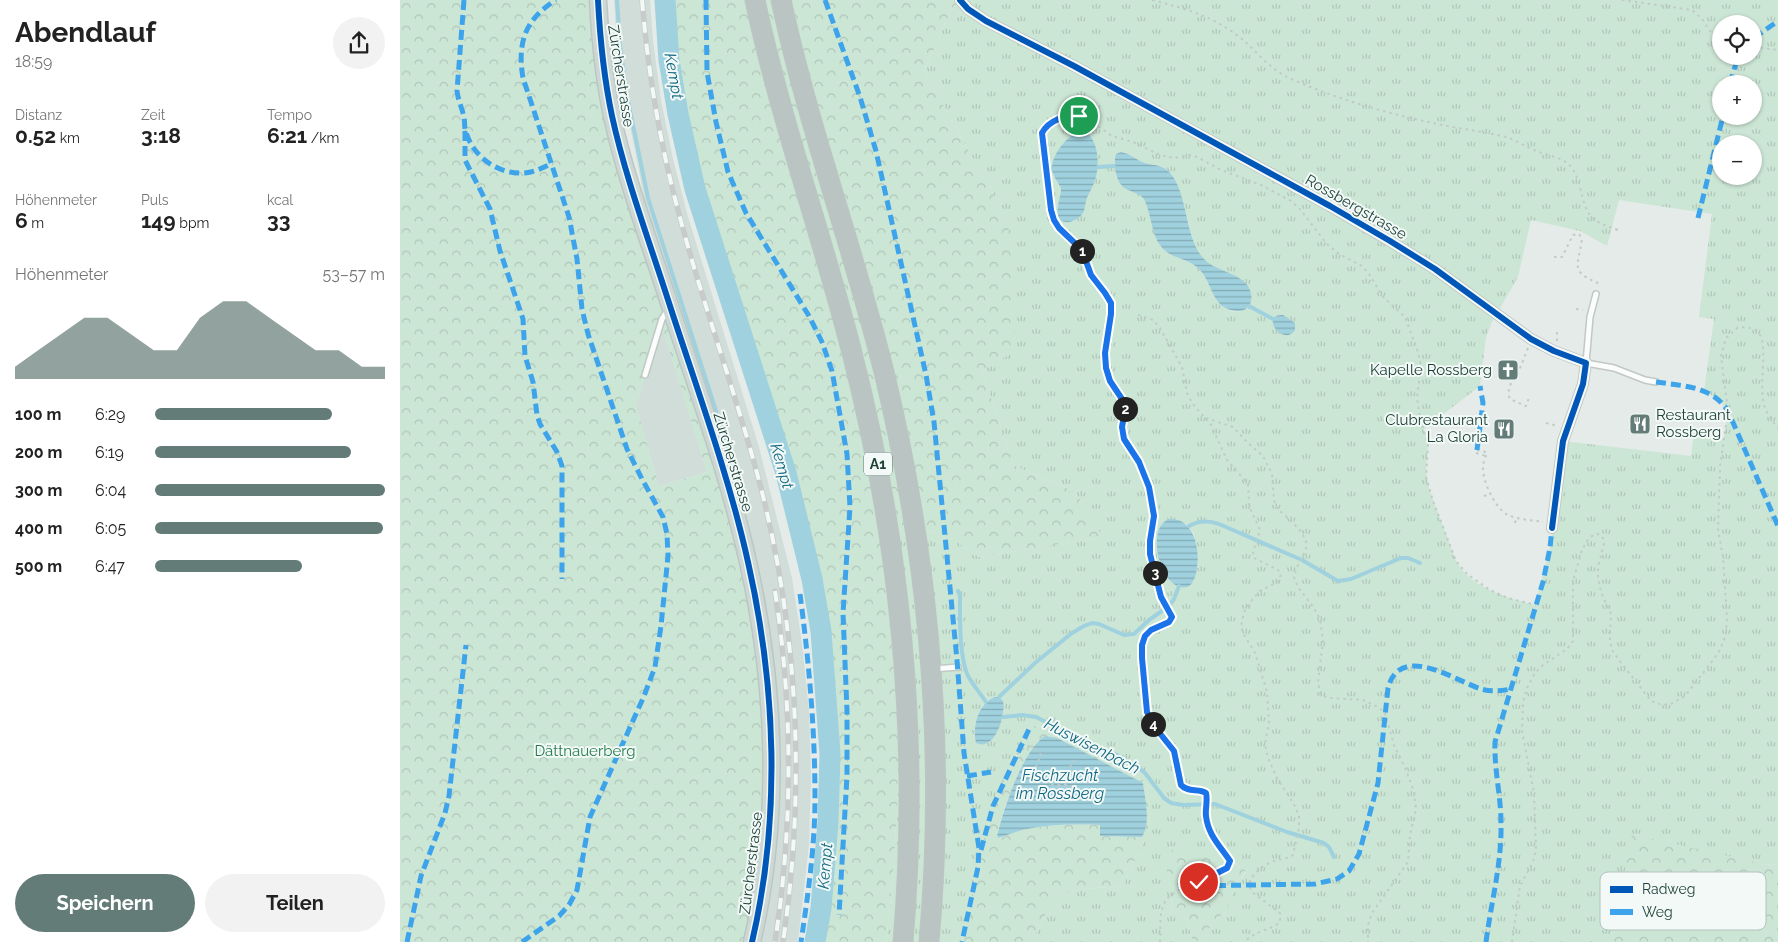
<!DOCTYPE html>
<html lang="de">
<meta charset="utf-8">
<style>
:root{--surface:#fff;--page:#f2f2f2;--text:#222;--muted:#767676;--accent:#647c77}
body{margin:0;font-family:Raleway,sans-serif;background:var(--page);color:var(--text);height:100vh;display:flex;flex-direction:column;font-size:19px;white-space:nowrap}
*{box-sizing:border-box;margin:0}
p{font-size:16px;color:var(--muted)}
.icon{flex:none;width:28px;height:28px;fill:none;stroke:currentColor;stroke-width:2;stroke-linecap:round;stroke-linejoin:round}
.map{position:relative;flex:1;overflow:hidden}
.drawer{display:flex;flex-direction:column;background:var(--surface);width:400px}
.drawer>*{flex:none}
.controls{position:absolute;left:1312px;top:15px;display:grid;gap:10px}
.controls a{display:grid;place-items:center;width:50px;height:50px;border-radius:50%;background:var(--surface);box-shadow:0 1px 4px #0004;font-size:25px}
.pin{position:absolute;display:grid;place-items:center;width:42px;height:42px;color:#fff;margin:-21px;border:2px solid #fff;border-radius:50%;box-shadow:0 1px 5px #0007}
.km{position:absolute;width:25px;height:25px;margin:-12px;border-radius:50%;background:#222;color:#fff;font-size:14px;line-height:25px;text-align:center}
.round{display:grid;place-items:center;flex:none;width:52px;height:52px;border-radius:26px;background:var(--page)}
.summary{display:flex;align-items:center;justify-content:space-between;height:85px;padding:0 15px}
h1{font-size:28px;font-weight:700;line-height:38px}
.stats{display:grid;grid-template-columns:repeat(3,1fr);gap:8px;height:85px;padding:5px 15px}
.stats div{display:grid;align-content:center}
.stats b{font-size:21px;font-weight:700}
.stats small{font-size:14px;font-weight:400}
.stats p{font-size:14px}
.chart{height:140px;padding:10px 15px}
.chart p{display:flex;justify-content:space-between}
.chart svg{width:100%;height:90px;margin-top:5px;fill:var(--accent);opacity:.7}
.button{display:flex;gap:10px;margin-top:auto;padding:10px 15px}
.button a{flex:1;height:58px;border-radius:30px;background:var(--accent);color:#fff;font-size:20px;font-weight:700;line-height:58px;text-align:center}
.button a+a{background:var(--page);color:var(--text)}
ul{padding:0 15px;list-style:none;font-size:16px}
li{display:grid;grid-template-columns:80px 60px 1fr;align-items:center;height:38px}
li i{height:12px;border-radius:6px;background:var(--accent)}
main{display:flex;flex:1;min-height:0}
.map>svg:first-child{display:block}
</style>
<main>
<section class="drawer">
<div class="summary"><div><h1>Abendlauf</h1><p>18:59</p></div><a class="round"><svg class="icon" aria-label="share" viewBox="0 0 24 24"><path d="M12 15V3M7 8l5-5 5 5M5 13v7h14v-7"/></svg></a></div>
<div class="stats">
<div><p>Distanz</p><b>0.52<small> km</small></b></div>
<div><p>Zeit</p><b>3:18</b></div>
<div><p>Tempo</p><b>6:21<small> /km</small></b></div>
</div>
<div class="stats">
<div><p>Höhenmeter</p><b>6<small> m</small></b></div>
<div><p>Puls</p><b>149<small> bpm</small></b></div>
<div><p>kcal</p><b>33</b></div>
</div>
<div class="chart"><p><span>Höhenmeter</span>53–57 m</p>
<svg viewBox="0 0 160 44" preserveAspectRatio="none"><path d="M0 44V38L10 30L20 22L30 14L40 14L50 22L60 30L70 30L80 14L90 6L100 6L110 14L120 22L130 30L140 30L150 38L160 38V44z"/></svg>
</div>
<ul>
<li><b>100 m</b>6:29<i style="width:77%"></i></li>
<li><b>200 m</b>6:19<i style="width:85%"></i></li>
<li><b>300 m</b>6:04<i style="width:100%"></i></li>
<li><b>400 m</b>6:05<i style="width:99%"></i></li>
<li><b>500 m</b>6:47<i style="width:64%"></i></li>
</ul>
<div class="button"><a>Speichern</a><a>Teilen</a></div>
</section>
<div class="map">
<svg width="1378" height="942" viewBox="0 0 1378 942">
<defs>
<pattern id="grass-tufts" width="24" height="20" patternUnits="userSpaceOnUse" patternTransform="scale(1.25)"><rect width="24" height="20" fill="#cce6d5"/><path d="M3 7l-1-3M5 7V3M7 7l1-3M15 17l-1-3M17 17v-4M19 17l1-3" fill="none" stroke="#afc6b8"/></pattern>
<pattern id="forest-crowns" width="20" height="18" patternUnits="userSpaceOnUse" patternTransform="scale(1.25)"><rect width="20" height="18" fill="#cce6d5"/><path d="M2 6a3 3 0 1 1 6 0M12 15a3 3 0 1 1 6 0" fill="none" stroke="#afc6b8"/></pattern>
<pattern id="water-rules" width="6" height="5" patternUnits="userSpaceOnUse" patternTransform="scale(1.25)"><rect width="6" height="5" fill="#a0d1de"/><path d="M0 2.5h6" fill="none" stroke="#82abb5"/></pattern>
</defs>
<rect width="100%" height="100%" fill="#e4ebe8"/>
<g fill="#d1ddd8">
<polygon points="214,0 250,0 253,41 261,100 273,159 288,217 359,447 392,578 402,644 409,711 411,777 409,844 398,942 360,942 372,887 379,805 378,726 375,686 365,606 358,566 348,527 313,411 246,206 223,91 217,46"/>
<polygon points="261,323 307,472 259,486 236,406"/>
</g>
<path fill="url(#grass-tufts)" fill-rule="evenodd" d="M560,0h818v865l-15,-1 -152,78h-576v-7l21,-40 27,-6 40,-3 26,-56 1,-20 -4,-28 -108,-57 -8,2 -25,52 -14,34 -11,42 -18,87h-76c10,-87 16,-176 9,-263 -3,-49 -10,-99 -16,-148l65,2 35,24 123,-20 -27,-45 -62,-27 -31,-95 26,-150 -84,-148 28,-64zM1321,24h33v32h-33zM1321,84h33v32h-33zM665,142l31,8c3,21 -1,27 -8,46 -4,8 -3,15 -10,22l-20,-9 3,-21 -8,-12v-14zM1321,144h33v32h-33zM721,152c9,1 15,8 24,11 5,2 13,1 18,4 24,14 22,67 38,90 15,19 51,14 49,45 0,4 -3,7 -6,8 -28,10 -33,-30 -46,-42 -12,-11 -29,-9 -38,-23 -6,-7 -5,-17 -8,-25 -2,-7 -4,-15 -8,-21 -14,-15 -30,-9 -30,-37zM1219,200l93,14 -13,103 15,2 -10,72 14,8 10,12 -4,28 -30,-6 -3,23 -128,-15 -13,107 -15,57c-28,-7 -64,-17 -79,-44l-27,-72 -3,-18 2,-26 -4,-16 56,-43 6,-49 6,-15 26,-45 13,-57 49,11 27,15zM786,523l8,11 4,33 -13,20c-18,-1 -24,-20 -27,-35zM597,696l2,1c11,15 0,31 -9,45l-15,-1c-1,-17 3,-41 22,-45zM824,853l22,19 -11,14 -9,25 -13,11 -12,20 -9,-3 -5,-22 -16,-4 1,-19 -7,-31z"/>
<g fill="url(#forest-crowns)" fill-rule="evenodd">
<path d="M0,0h198l6,69 135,459 32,214 -19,200h-352zM261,324l46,148 -48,14 -23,-80z"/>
<path d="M271,0h289l-8,8 -28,64 84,148 8,131 -34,19 31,95 62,27 28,45 -124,20 -35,-24 -65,-2c6,49 13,99 16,148 7,88 1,176 -9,263h-78l6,-30 9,-101 -6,-115 11,-55 -10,-63 -23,-93 -38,-114 -51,-165 -26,-114z"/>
<path d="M638,725l108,57 4,28 -1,20 -26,56 -40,3 -27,6 -21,40v7h-73l18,-87 11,-42 14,-34 25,-52zM636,745l107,38 3,35 -3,17 -5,2 -37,-1v-11c-36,-1 -68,-1 -101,13l-3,-2c7,-34 21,-63 39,-91z"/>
<polygon points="1232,834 1363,864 1378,865 1378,942 1211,942"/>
<polygon points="772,850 824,853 830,860 846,871 835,886 826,911 813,922 801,942 792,939 787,917 771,913 772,894 765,863"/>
</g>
<g fill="url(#water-rules)">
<path d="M683,131c16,6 17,35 12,49 -2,7 -6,12 -8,18 -2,5 -2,11 -4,15 -5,8 -22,15 -25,2 -2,-9 3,-18 3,-27 -3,-6 -8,-11 -9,-18 -1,-15 16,-37 31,-39z"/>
<path d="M721,152c9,1 15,8 24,11 7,2 15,2 21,6 23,18 17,68 38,90 13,14 44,14 47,35 1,5 0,11 -4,14 -3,3 -7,3 -11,3 -25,-2 -23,-29 -38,-43 -12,-11 -29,-9 -38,-23 -8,-10 -9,-32 -16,-46 -5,-6 -12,-7 -18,-10 -11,-7 -13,-24 -10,-35z"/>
<path d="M883,315l12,8v7c-12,18 -36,-16 -12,-15z"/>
<path d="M769,519c35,-3 34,63 18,68 -26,6 -43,-59 -18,-68z"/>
<path d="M595,697h4l4,4c3,14 -8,51 -27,42 -4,-16 2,-40 19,-46z"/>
<path d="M645,736l12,2 86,45c2,17 8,39 -1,54l-42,-1v-11c-35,-1 -68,-1 -101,13l-2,-2c6,-26 26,-86 48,-100z"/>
</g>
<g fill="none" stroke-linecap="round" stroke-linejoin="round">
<g stroke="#a0d1de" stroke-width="4">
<polyline points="217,0 220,46 227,96 248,198 346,505"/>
<polyline points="698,167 714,166"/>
<polyline points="849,306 873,319"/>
<path d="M789,526c10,-6 19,-6 30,-2l83,36 36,21 13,-2 50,-21h7l12,5"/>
<path d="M558,591l2,4c0,22 -1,62 8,81 5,9 12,17 18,26"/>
<polyline points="599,697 635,663 672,633 684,626 692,623 699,624 724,635 734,634 749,620 769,606 774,599 779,586"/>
<polyline points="603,717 622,715 636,717 668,733 684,743 717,755 738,767 745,773 764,798 771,803 783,805 815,804 887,832 924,843 929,847 934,857"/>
</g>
<polyline stroke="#a0d1de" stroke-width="21" points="265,0 269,60 278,114 295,189 386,473 412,579 421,631 430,754 428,822 421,908 415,942"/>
<g stroke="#c1c8c5" stroke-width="8">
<g id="service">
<polyline points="1196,294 1190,317 1186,363 1214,368 1245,380 1256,382"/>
<polyline points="245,375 262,319 268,310"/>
<polyline points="534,669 558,667"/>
</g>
</g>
<g stroke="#c1c8c5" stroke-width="12">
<polyline id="minor" points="560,0 568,9 586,21 674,66 930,206 990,241 1035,269 1131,339 1154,351 1186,363 1183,384 1163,441 1152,528"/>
</g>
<g stroke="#bcc7c4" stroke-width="19">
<path id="primary" d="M198,0c2,39 6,78 14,116 14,64 38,127 58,190 27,83 59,170 78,256 28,124 33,256 4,380"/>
</g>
<g stroke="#bcc7c4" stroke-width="21">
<g id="motorway">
<path d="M355,0c25,118 66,232 96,349 50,194 69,393 52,593"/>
<path d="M381,0c27,126 72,247 103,372 45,186 62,379 45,570"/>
</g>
</g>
<g stroke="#c0cbc8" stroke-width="2" stroke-dasharray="2.5 4" stroke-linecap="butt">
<path d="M752,0c35,9 61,16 90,39 15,13 28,30 47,39 49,22 101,36 153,47 21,4 43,7 64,12 10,3 18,9 28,13 13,6 29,6 38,18 4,6 6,12 8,19 7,29 8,33 38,43"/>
<polyline points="1222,0 1292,10 1302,19 1312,34 1321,39"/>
<polyline points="1354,47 1378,50"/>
<path d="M1154,257h8l11,-22 6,-1 3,5c-4,28 -13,32 18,45"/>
<polyline points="1176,309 1183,310"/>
<path d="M738,315l15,5 7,8 22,39 5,26 5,10 19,22 16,35 21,24 1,22 11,24 -7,22 1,6 24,12 3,4 -2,7 -19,10 -8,9 -8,12 -3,14 2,7 12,20 12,39 2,30 -4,22 3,14 9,20 18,28 4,10v12l-6,27c-6,4 -12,4 -19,6 -11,4 -31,18 -22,31l28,21v9c-10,9 -27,9 -35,20"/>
<polyline points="1157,332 1157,342"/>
<path d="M1128,348c-3,7 -5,14 -8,20 -5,10 -15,20 -10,31l16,7 2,-6 2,1"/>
<polyline points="806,418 833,427 847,442 863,456 872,474 874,500 876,507 899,529 906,540 906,550 896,569 894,577 898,587 914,608 920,619 923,641 918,682 920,693 923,696 930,698 963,700 978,707 985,713 994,745 1006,770 1014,792 1016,809 1010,835 1008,862 972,913 968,925 968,942"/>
<polyline points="1146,423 1158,426"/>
<polyline points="1077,450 1086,452"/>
<polyline points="1076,453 1086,456"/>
<path d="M1086,455c-1,4 -3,8 -3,12 -1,13 12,42 25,48 11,5 24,5 35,7"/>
<polyline points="1084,496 1091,494"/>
<polyline points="1115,523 1116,518"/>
<polyline points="635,749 641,755 636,767 645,782 654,785 669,785 678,791 683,798 703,800"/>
<polyline points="617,754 627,746 633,747"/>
<polyline points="658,785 659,793 663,798 682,797"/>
<polyline points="666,785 664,778 674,760"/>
<path d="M760,942c1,-13 -2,-30 6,-42 10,-16 62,-22 64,-39 -10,-15 -22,-26 -24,-45 -1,-7 2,-16 0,-23l-3,-2 -17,-2 -5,-4 -7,-34 -17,-21 -9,-16 -3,-14 -3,-58c6,-13 17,-14 28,-21l2,-6 -11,-18 -11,-44v-12l4,-25 -5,-29 -10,-25 -15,-23 -2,-12 3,-17 -1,-8 -14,-21 -4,-13 -1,-15 6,-39v-11l-6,-10 -12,-14 -11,-29 -20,-18 -8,-12 -12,-81 1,-9 6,-5 15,-8 15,-1 13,6 20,14 21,6 27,13 14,3 16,-3 7,2 22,12 42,16 30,16 8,7 28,36 12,10 23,12 7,8 14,23 22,20 13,35 3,14 -4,32 3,20 8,27 -2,32 7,24 23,60 11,13 23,16 18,8 28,7"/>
<path d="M1112,942l8,-56 13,-24 3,-12 -2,-57 -12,-62 1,-29 4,-14 8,-15 8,-8 24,-16 6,-8v-60l9,-31 5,-9 6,-6 5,-1 5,4 1,6 -6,23v10l3,15 10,22 -1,26 2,10 7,10 32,41 11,4 9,-1 14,-8 29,-37 6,-9 6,-16 1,-17 -4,-60 -5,-27 2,-64 8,-55 -7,-55 5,-18 11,-10c9,-2 20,0 24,9 6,16 -2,48 3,67 2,9 8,17 14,24"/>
</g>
<use href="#service" stroke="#fbfcfc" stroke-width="5"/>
<use href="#minor" stroke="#fbfcfc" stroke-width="10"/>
<use href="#primary" stroke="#cdd7d4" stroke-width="16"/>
<use href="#motorway" stroke="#bac4c2" stroke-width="19"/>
<g stroke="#c7ccca" stroke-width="5.5">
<g id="rail">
<path d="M242,0c6,72 18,144 37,214 25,95 60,187 84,282 36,146 42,298 20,446"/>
<path d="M375,591c18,116 18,235 0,351"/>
</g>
</g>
<use href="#rail" stroke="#f2f9f6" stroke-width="4" stroke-dasharray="11" stroke-linecap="butt"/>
<g stroke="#3da4ec" stroke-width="5" stroke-dasharray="10 5" stroke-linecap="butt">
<path d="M64,0l-7,91c1,9 5,17 7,26 1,5 0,10 2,15 7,25 33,43 59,41 10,-1 17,-5 26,-9"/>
<polyline points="306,0 307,72 316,122 328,172 346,213 409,316 422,342 432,371 447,454 450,507 443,613 447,711 447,776 439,915"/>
<polyline points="425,0 460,97 476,151 526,375 534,422 557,660 564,753 579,848 578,867 562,942"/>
<polyline points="1354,38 1378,21"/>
<polyline points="1330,84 1338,56"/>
<polyline points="65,131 65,160 90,209 100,251 123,319 125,356 133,382 137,415 140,424 157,452 162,466 162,579"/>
<polyline points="1298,218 1323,116"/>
<path d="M1256,382c27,4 56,4 72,29l50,115"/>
<polyline points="1077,450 1083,403 1080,386"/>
<path d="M400,594c9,68 15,136 15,204 0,48 -7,97 -14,144"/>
<polyline points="567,776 591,772"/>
<polyline points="581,850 593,806 630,727"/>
<path d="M786,886l129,-2 22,-5 12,-8 10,-17 19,-71 10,-95c12,-46 68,-7 93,1 11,3 20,2 30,0"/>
<polyline points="7,942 21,876 45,813 49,796 66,645"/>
<path d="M122,942l37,-26 10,-11 8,-15 13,-73 54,-121 11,-29 6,-41 7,-70 -1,-22 -4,-17 -21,-38 -15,-30 -39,-115 -6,-25 -5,-50 -8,-42 -46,-139c-6,-35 2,-59 33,-78"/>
<path d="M1086,942c5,-39 16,-79 15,-119 0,-27 -7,-53 -6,-81l48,-160 7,-34 2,-20"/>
</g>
<g stroke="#f2f9f6" stroke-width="9">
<g id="cycleway">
<path d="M198,0c2,39 6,78 14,116 14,64 38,127 58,190 27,83 59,170 78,256 28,124 33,256 4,380"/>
<polyline points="560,0 568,9 586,21 674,66 930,206 990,241 1035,269 1131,339 1154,351 1186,363 1183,384 1163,441 1152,528"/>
</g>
</g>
<use href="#cycleway" stroke="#0057b8" stroke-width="6"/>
</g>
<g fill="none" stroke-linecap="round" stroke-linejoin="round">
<g stroke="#fff" stroke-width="10">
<path id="route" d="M679,116c-14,-1 -30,4 -37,17l9,77 3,10 5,8 23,22 9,25 14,18 6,10v11l-6,39 1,15 4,13 14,21 1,8 -3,17 2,12 15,23 10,25 5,29 -4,25v13l11,43 11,20 -3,5 -18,8 -6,6 -3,9v13l5,54 7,14 20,25 7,34c7,8 17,3 25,8 2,7 -1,16 0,23 2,19 14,30 24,45l-3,7 -28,14"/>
</g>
<use href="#route" stroke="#1a73e8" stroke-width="6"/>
</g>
<defs>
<g id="church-square" transform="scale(1.125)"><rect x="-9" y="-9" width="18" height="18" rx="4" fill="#647c77" stroke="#f2f9f6"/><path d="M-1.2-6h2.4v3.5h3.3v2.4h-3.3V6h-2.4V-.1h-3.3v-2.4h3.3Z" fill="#fff"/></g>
<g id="restaurant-square" transform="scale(1.125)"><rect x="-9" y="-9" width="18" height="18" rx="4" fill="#647c77" stroke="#f2f9f6"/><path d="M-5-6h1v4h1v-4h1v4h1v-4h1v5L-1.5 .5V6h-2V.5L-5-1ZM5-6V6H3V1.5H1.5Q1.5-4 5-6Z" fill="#fff"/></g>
</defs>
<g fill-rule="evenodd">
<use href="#church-square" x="1108" y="370"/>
<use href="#restaurant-square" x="1240" y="424"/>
<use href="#restaurant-square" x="1104" y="429"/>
</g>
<g text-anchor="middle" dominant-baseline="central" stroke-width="4" stroke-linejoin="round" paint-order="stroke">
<rect fill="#f2f9f6" stroke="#5e7872" stroke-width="1" x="464" y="452.5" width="28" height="23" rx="4"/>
<g font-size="14" font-weight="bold" fill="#1f413a">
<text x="478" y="464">A1</text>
</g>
<g font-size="15" fill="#1f413a" stroke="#f2f9f6">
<text transform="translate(221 76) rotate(81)">Zürcherstrasse</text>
<text transform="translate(956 207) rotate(30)">Rossbergstrasse</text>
<text transform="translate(333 462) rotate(73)">Zürcherstrasse</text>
<text transform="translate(351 863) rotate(-83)">Zürcherstrasse</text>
</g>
<g font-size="15" fill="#1f413a" stroke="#f2f9f6" text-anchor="end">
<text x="1092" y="370">Kapelle Rossberg</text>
<text x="1256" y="415" text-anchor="start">Restaurant<tspan x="1256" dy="17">Rossberg</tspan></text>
<text x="1088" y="420">Clubrestaurant<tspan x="1088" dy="17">La Gloria</tspan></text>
</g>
<g font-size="15" fill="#257c4d" stroke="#f2f9f6">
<text x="185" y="751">Dättnauerberg</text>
</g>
<g font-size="16" font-style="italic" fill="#126984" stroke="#f2f9f6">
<text transform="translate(274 76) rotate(80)">Kempt</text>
<text transform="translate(382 466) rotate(74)">Kempt</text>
<text transform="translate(692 746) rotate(27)">Huswisenbach</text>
<text x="660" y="775">Fischzucht<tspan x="660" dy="18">im Rossberg</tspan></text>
<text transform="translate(425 866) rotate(-85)">Kempt</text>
</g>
</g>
<rect x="1200" y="872" width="166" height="58" rx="8" fill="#f2f9f6" stroke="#b3c2be" stroke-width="1"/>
<rect x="1210" y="886" width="23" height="7" fill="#0057b8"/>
<rect x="1210" y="909" width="23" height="6" fill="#3da4ec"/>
<g font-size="14" fill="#1f413a">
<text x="1242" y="894">Radweg</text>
<text x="1242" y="917">Weg</text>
</g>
</svg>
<div class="controls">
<a><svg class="icon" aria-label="locate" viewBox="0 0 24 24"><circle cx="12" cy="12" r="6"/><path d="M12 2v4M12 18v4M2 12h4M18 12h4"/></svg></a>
<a>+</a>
<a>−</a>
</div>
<div class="pin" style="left:679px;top:116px;background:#1e9e55"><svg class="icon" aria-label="arrive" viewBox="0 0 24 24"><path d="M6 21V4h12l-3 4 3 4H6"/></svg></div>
<div class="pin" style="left:799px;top:882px;background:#d93025"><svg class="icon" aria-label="check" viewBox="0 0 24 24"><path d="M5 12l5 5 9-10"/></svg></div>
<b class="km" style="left:682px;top:251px">1</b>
<b class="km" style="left:725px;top:409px">2</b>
<b class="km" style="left:755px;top:573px">3</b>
<b class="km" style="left:753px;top:724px">4</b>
</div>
</main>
